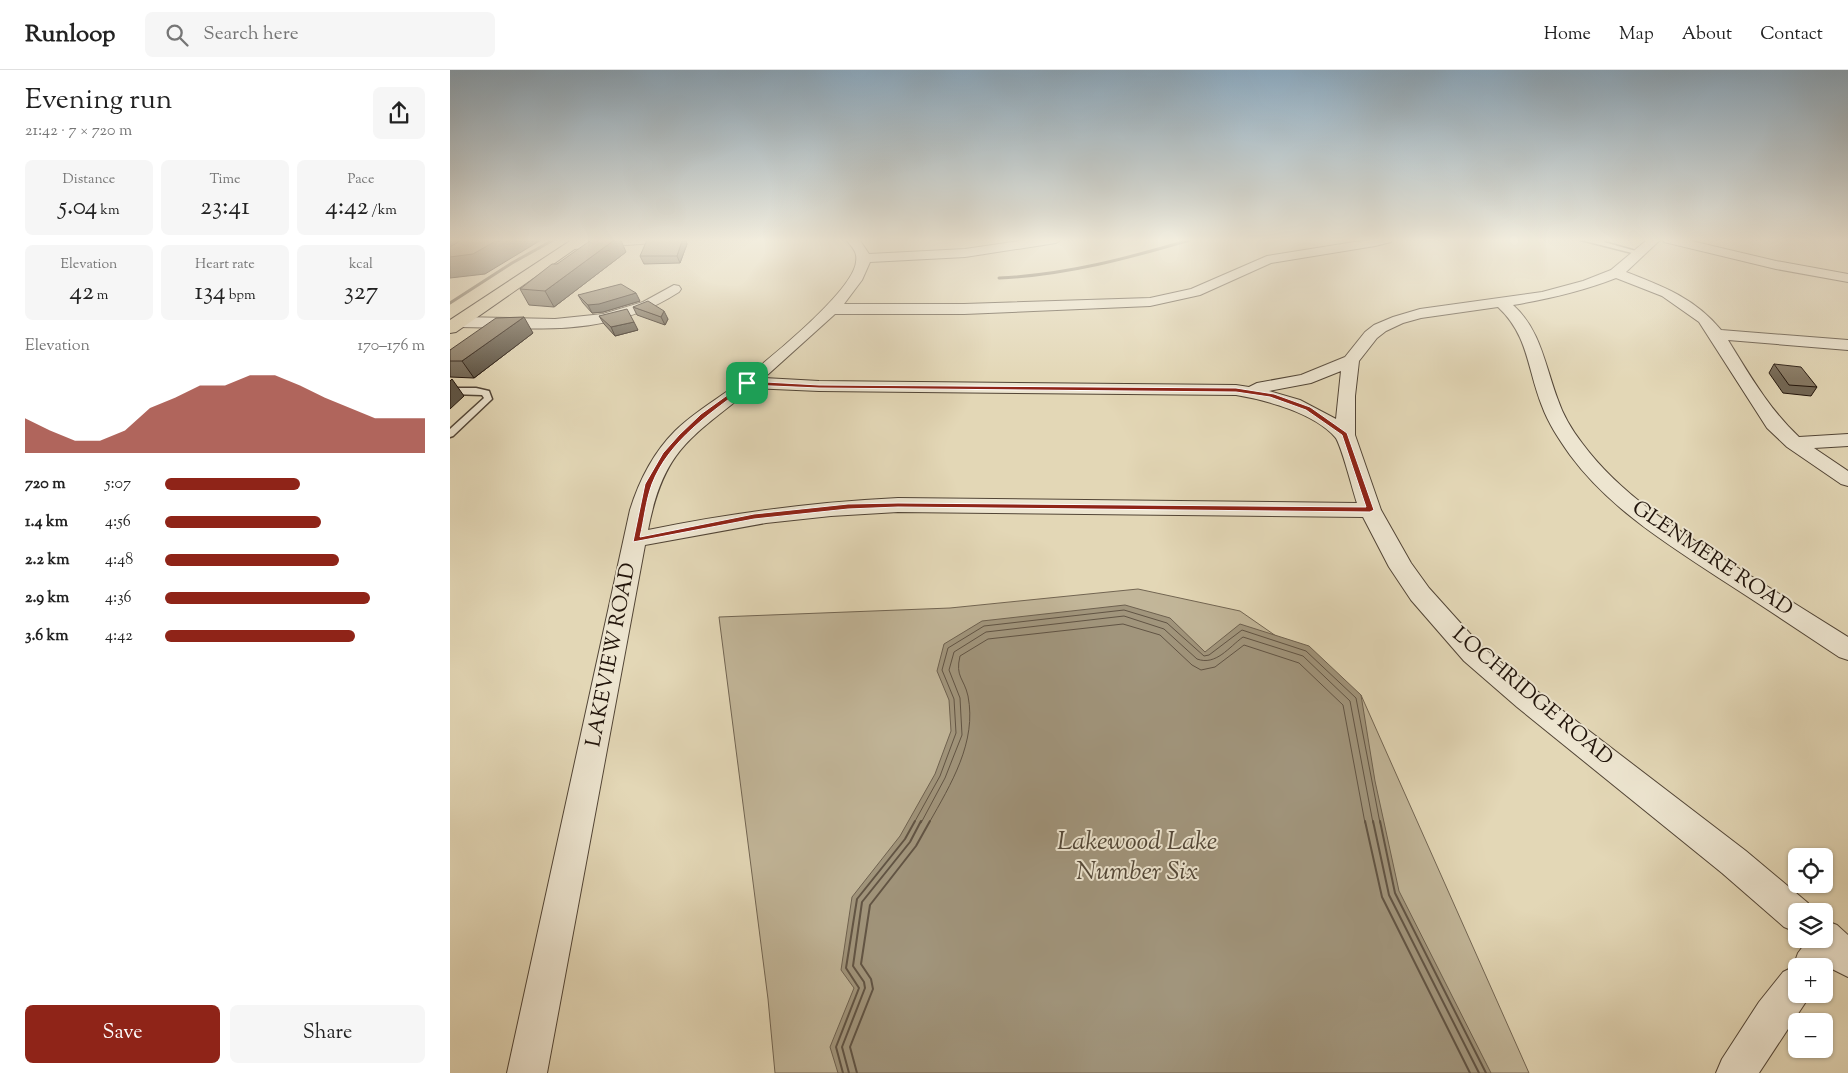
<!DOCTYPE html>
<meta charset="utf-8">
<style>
:root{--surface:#fff;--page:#f6f6f6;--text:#222;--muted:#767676;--line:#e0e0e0;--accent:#8f2418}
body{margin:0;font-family:"Sorts Mill Goudy",serif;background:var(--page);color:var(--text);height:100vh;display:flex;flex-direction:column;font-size:19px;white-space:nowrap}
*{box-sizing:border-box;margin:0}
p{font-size:16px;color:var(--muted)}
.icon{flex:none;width:28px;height:28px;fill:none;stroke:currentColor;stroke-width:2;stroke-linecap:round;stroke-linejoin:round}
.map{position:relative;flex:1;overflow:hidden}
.panel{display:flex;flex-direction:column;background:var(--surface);width:450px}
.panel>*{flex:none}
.buttons{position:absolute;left:1338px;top:778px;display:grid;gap:10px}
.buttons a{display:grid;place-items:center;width:45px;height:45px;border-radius:8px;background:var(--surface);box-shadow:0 1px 4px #0004;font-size:25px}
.pin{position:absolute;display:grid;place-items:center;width:42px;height:42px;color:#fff;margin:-21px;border-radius:10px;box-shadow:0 2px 8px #0006}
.round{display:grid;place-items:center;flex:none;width:52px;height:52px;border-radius:8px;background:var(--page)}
.summary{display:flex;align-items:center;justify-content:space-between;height:85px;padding:0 25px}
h1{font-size:28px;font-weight:600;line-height:38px}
.stats{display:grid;grid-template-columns:repeat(3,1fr);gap:8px;height:85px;padding:5px 25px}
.stats div{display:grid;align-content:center;border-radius:8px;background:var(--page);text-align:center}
.stats b{font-size:25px;font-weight:600}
.stats small{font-size:14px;font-weight:400}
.stats p{font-size:14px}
.chart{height:140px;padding:10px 25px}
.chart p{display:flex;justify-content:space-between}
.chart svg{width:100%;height:90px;margin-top:5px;fill:var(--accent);opacity:.7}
.action{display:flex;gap:10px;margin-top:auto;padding:10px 25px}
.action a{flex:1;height:58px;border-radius:8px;background:var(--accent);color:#fff;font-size:20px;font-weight:600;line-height:58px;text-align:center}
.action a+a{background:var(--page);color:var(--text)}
ul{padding:0 25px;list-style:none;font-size:16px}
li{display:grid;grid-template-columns:80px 60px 1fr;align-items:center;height:38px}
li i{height:12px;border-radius:6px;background:var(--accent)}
header{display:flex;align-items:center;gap:30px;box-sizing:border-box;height:70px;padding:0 25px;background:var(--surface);border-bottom:1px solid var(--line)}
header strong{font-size:24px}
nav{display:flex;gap:28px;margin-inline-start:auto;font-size:18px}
.search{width:350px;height:45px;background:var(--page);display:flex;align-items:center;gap:12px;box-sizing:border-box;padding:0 18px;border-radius:8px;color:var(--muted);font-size:19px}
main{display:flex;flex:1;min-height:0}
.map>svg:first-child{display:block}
</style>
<header>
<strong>Runloop</strong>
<div class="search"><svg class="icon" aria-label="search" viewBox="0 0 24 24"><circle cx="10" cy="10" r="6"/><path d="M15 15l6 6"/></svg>Search here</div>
<nav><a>Home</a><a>Map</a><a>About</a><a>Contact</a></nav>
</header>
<main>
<section class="panel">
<div class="summary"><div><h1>Evening run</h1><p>21:42 · 7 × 720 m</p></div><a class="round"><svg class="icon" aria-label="share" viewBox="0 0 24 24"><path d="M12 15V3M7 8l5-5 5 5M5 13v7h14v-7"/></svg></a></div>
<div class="stats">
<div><p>Distance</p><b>5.04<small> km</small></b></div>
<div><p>Time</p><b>23:41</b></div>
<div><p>Pace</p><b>4:42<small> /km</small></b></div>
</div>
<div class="stats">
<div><p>Elevation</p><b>42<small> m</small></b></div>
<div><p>Heart rate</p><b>134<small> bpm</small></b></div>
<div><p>kcal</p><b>327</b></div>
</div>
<div class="chart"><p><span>Elevation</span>170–176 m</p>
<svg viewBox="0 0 160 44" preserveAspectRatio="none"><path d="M0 44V27L10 33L20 38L30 38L40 33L50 22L60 17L70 11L80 11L90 6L100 6L110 11L120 17L130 22L140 27L150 27L160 27V44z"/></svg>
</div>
<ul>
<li><b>720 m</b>5:07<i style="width:52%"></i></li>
<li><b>1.4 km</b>4:56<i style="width:60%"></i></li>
<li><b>2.2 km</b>4:48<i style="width:67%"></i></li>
<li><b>2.9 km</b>4:36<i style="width:79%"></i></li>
<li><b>3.6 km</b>4:42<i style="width:73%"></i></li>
</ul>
<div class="action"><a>Save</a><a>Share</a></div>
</section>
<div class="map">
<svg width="1398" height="1003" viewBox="0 0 1398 1003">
<rect width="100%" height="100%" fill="#e3d7b6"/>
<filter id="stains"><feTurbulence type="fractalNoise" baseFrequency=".004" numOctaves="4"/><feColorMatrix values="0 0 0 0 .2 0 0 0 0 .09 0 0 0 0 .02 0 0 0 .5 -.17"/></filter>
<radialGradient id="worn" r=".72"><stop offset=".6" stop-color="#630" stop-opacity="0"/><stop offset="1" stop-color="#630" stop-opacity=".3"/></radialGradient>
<polygon fill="#c2b699" stroke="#726552" points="688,519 790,541 911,625 1079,1003 325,1003 318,929 269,547 500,538"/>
<polygon fill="#a1957c" stroke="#6e614f" points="675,535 720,548 755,582 790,554 859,576 911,625 925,711 949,821 1041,1003 388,1003 380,977 404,918 391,900 402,827 450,766 485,704 501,661 499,630 487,601 494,574 532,551"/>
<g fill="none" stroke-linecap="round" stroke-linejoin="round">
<g stroke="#615444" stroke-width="1">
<polyline points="464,753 490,706 506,663 504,629 492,600 498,578 534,556 674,540 717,553 754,586 759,585 792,560 856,581 906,628 930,753"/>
<path d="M471,753l24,-45 17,-43 -2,-37 -11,-28 5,-18 32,-20 138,-16 40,13 33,30c19,7 32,-12 46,-22l60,19 47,45 23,122"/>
<path d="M479,753c22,-39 48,-81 39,-127 -4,-18 -13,-19 -8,-40l28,-17 135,-15 37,11 32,30 9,5 14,-3 29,-22 55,18 44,42 22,118"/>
</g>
<g stroke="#615444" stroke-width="2">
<polyline points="915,751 932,827 1020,1003"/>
<polyline points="923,751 939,825 1029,1003"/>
<polyline points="930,751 945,823 1036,1003"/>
<polyline points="393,1003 386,977 409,918 396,898 407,829 455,769 465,751"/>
<polyline points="399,1003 392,977 415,918 414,912 403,896 412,832 460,772 471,751"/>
<polyline points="407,1003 400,977 423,919 421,909 411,894 420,835 466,776 480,751"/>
</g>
<g stroke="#6e614f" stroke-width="3">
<path d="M549,208c67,-3 130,-20 194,-39"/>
<polyline points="0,233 62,193 105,169"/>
</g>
<g stroke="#524536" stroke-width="3">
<g id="service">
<polygon points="1127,169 1148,171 1151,169 1157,169 1154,172 1193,183 1190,185"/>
<polygon points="0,318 26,318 39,321 42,329 3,366 0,367 0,359 34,328 32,325 0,324"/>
</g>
</g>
<g stroke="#524536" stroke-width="2">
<g id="minor">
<polygon points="158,169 209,169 203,173 123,179 117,175 123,171"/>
<path d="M396,169h13l10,15 96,-5 69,-10h28l-6,4 -91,14 -95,5 -8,18 -18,24h120l186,-6 41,-9 76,-33 106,-17h19l-1,3 -16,4 -104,17 -71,32 -50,11 -186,8h-129l-71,64 55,3 417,4 13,2 8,-4 44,-8 44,-18 20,-25 9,-7 19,-8 27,-8 122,-17 41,-11 28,-11 37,-31h13l-35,33c36,14 69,26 95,58l127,10v10l-120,-10c21,34 41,69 71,97l49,-3v12l-34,2 34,23v15l-7,-2 -54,-37 -20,-19 -68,-106 -37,-26 -46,-18c-33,13 -68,21 -103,27 28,25 32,61 45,95 5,15 14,30 24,43 40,54 100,90 156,125 37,23 73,46 110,69v23l-9,-3c-39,-26 -78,-52 -117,-77 -55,-36 -113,-72 -152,-125 -11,-16 -22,-32 -28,-49 -15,-37 -13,-70 -44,-99l-77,11 -18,5 -17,8 -9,7 -18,23 -4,35v39l26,75 30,53 18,25 53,59 55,44 209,160 62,52 4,8h-16v21l-12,-5 -62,-54 -205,-166 -53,-46 -53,-61 -22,-33 -26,-50 -465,-5 -67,4 -65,7 -121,22 -98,528h-40l123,-563c9,-29 23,-57 45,-79 16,-16 36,-28 54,-41 27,-20 124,-97 127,-128 2,-11 -5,-15 -10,-23zM891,301l-5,48 -36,-19 -31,-9 42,-8zM302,318l67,3 417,4c30,5 78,18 99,42 6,6 18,55 22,66l-459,-5c-84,4 -167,15 -250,32 16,-83 44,-92 104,-142z"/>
<polygon points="1213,169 1233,169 1326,191 1398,204 1398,212 1326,199 1214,172"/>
<path d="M224,215l5,1 2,3 -2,3c-71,46 -140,36 -220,35l-5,-2 -3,-3 3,-3 5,-2 96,2 48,-5 40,-12z"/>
<polygon points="1374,850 1387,855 1398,865 1398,907 1382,899 1374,909 1374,896 1346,896 1346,924 1361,924 1309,1003 1266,1003 1272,989 1309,932 1333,902 1343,897 1348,883 1357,871 1356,869 1374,869"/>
</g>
</g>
<g stroke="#21140b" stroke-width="2">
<polygon id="primary" points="123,169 139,169 6,262 0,263 0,250"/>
</g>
<use href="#service" fill="#ede5d0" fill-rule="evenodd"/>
<use href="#minor" fill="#ede5d0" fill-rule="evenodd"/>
<use href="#primary" fill="#e3d7b6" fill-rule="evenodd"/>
</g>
<g fill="#736856" stroke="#21140b">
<polygon points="211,168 235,168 237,174 230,193 194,194 190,186"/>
<polygon points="176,182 104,237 79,235 70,219 107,194"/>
<polygon points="128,225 190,231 153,242 142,243 133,233"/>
<polygon points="183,237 218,249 215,255 187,245"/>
<polygon points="149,246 188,260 165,266 154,254"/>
<polygon points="83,263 24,308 0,307 0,280"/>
<polygon points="1324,294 1367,317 1361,326 1333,323 1319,303"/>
</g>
<g fill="#5e5546" stroke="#21140b">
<polygon points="0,168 10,168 12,171 0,177"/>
<polygon points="51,168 91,168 91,170 35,204 0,208 0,187"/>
<polygon points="167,168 170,168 176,182 104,237 95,221"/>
<polygon points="233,168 235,168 237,174 230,193 227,186"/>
<polygon points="186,223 190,231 153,242 142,243 138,235"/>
<polygon points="214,241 218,249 215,255 211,247"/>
<polygon points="74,247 83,263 24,308 12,291"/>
<polygon points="184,252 188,260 165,266 161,257"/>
<polygon points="2,309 14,326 0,339 0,311"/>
</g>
<g fill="#867964" stroke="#21140b">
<polygon points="15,168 51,168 23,184 0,187 0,177"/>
<polygon points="144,168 167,168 95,221 70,219 102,194 107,194"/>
<polygon points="211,168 233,168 227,186 190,186 197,170"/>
<polygon points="171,214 186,223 149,234 138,235 128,225"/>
<polygon points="198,231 214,241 211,247 183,237"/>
<polygon points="177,239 184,252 161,257 149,246"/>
<polygon points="74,247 12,291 0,291 0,280 46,248"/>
<polygon points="1324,294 1351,297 1367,317 1339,315"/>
</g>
<linearGradient id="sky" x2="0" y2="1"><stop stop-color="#8ba8bd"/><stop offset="0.55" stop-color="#f2edde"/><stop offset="1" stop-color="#f2edde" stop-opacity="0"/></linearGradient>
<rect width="1398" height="309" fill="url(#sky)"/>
<path fill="#8f2418" stroke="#fff" fill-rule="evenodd" d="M297,311l72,4 417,3 38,6 36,13 37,26 27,77 -4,2 -472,-5 -50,2 -94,10 -121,23 12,-58 18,-31 16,-18 22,-21zM298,315l71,3 417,4 34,5 36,13 36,25 24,72 -468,-4 -50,1 -94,10 -114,23c4,-17 6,-37 12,-53 17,-44 60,-72 96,-99z"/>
<g text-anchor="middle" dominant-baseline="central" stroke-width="4" stroke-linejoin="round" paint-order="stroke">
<g font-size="21" fill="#21140b" stroke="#ede5d0">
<text transform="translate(1262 489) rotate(34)">GLENMERE ROAD</text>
<text transform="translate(162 585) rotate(-79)">LAKEVIEW ROAD</text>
<text transform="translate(1082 627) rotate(40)">LOCHRIDGE ROAD</text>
</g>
<g font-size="26" font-style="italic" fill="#544838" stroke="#ede5d0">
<text x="687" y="772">Lakewood Lake<tspan x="687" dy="30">Number Six</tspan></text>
</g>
</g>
<rect width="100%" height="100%" filter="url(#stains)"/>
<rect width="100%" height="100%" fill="url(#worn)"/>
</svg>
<div class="buttons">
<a><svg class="icon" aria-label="locate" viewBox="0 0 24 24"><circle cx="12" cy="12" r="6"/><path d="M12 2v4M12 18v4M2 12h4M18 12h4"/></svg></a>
<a><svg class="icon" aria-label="layers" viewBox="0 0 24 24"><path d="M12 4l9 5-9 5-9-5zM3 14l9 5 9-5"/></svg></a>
<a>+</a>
<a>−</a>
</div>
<div class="pin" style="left:297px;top:313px;background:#1e9e55"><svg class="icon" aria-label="arrive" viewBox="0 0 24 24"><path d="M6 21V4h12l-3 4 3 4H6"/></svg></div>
</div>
</main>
